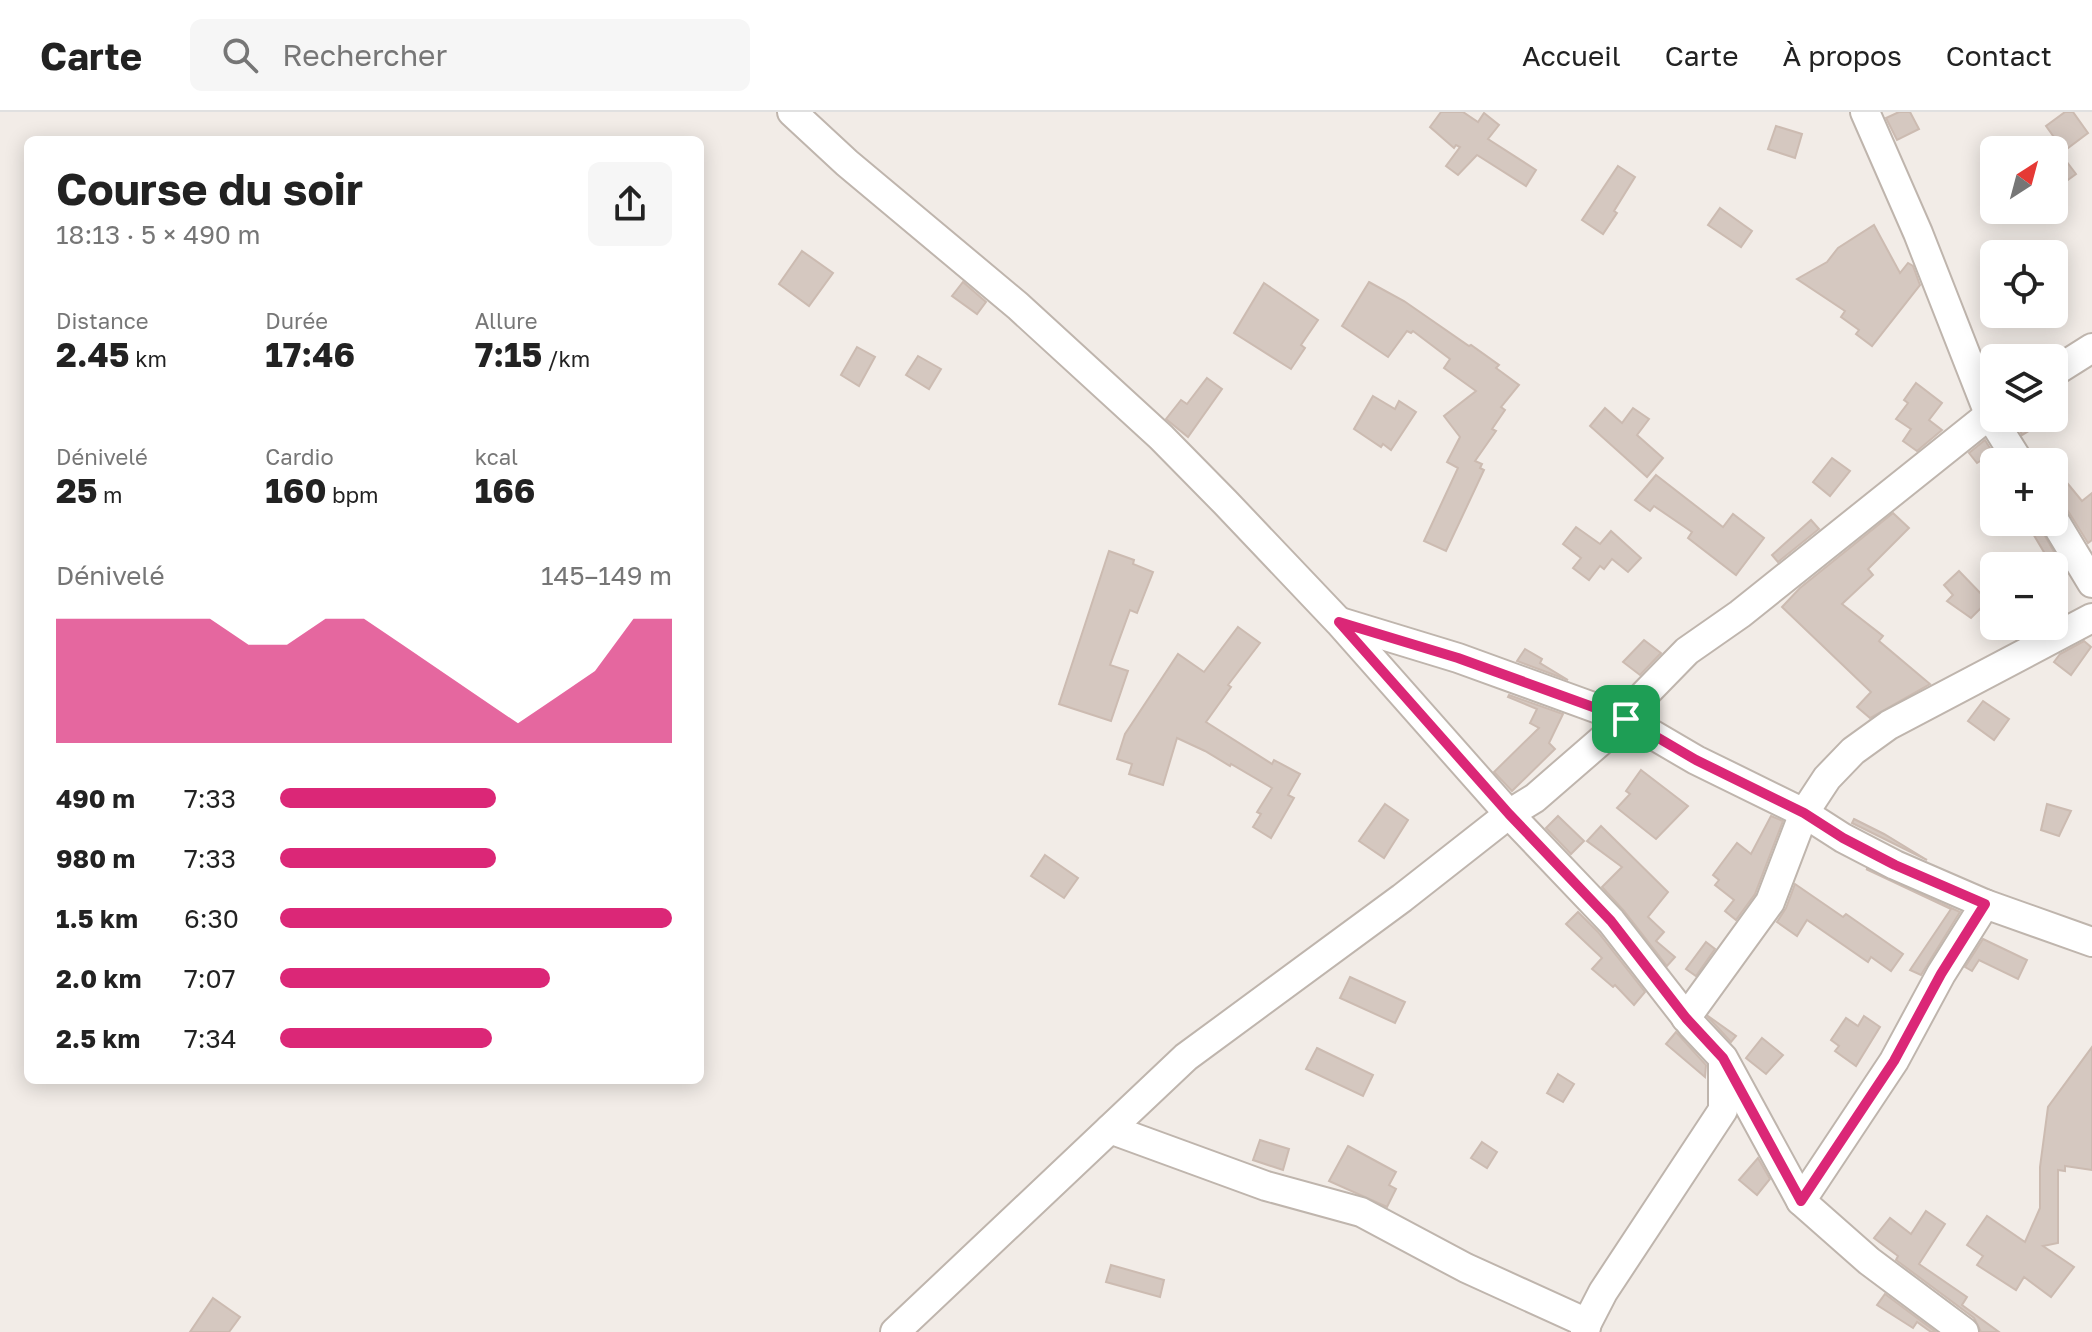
<!DOCTYPE html>
<html lang="fr">
<meta charset="utf-8">
<style>
:root{--surface:#fff;--page:#f6f6f6;--text:#222;--muted:#767676;--line:#e0e0e0;--accent:#db2777}
body{margin:0;font-family:"Golos Text",sans-serif;background:var(--page);color:var(--text);height:100vh;display:flex;flex-direction:column;font-size:30px;white-space:nowrap}
*{box-sizing:border-box;margin:0}
p{font-size:26px;color:var(--muted)}
.icon{flex:none;width:44px;height:44px;fill:none;stroke:currentColor;stroke-width:2;stroke-linecap:round;stroke-linejoin:round}
.map{position:relative;flex:1;overflow:hidden}
.panel{position:absolute;left:24px;top:24px;width:680px;height:948px;display:flex;flex-direction:column;background:var(--surface);border-radius:12px;box-shadow:0 4px 20px #0003}
.panel>*{flex:none}
.needle{width:52px;rotate:36deg}
.fabs{position:absolute;left:1980px;top:24px;display:grid;gap:16px}
.fabs a{display:grid;place-items:center;width:88px;height:88px;border-radius:12px;background:var(--surface);box-shadow:0 4px 20px #0003;font-size:40px}
.pin{position:absolute;display:grid;place-items:center;width:68px;height:68px;color:#fff;margin:-34px;border-radius:16px;box-shadow:0 4px 12px #0006}
.round{display:grid;place-items:center;flex:none;width:84px;height:84px;border-radius:12px;background:var(--page)}
.head{display:flex;align-items:center;justify-content:space-between;height:136px;padding:0 32px}
h1{font-size:44px;font-weight:700;line-height:60px}
.figures{display:grid;grid-template-columns:repeat(3,1fr);gap:12px;height:136px;padding:8px 32px}
.figures div{display:grid;align-content:center}
.figures b{font-size:34px;font-weight:700}
.figures small{font-size:22px;font-weight:400}
.figures p{font-size:22px}
.chart{height:224px;padding:16px 32px}
.chart p{display:flex;justify-content:space-between}
.chart svg{width:100%;height:144px;margin-top:8px;fill:var(--accent);opacity:.7}
ul{padding:0 32px;list-style:none;font-size:26px}
li{display:grid;grid-template-columns:128px 96px 1fr;align-items:center;height:60px}
li i{height:20px;border-radius:10px;background:var(--accent)}
header{display:flex;align-items:center;gap:48px;box-sizing:border-box;height:112px;padding:0 40px;background:var(--surface);border-bottom:2px solid var(--line)}
header strong{font-size:38px}
nav{display:flex;gap:44px;margin-inline-start:auto;font-size:28px}
.search{width:560px;height:72px;background:var(--page);display:flex;align-items:center;gap:20px;box-sizing:border-box;padding:0 28px;border-radius:12px;color:var(--muted);font-size:30px}
.map>svg:first-child{display:block}
</style>
<header>
<strong>Carte</strong>
<div class="search"><svg class="icon" aria-label="search" viewBox="0 0 24 24"><circle cx="10" cy="10" r="6"/><path d="M15 15l6 6"/></svg>Rechercher</div>
<nav><a>Accueil</a><a>Carte</a><a>À propos</a><a>Contact</a></nav>
</header>
<div class="map">
<svg width="2092" height="1220" viewBox="0 0 2092 1220">
<rect width="100%" height="100%" fill="#f2ece7"/>
<g fill="#d5c8c0" stroke="#ccbbb1" stroke-width="2">
<polygon points="1441,0 1463,0 1478,10 1484,1 1499,13 1488,27 1536,58 1526,74 1477,43 1458,63 1446,54 1460,35 1456,33 1454,36 1430,15"/>
<polygon points="1899,0 1910,0 1919,17 1897,28 1886,6"/>
<polygon points="2065,0 2073,0 2088,21 2064,39 2046,14"/>
<polygon points="1776,14 1802,22 1795,46 1768,37"/>
<polygon points="2054,33 2076,62 2054,78"/>
<polygon points="1618,54 1635,65 1614,99 1617,101 1603,122 1582,108"/>
<polygon points="1720,96 1752,119 1741,135 1708,113"/>
<polygon points="1874,113 1900,161 1908,151 1913,154 1920,173 1872,234 1856,222 1859,218 1841,205 1845,199 1797,167 1827,150 1838,136"/>
<polygon points="802,139 833,161 809,194 779,172"/>
<polygon points="963,170 986,190 977,202 952,184"/>
<polygon points="1369,170 1404,189 1469,234 1471,233 1499,253 1496,256 1519,273 1501,295 1505,298 1492,317 1496,319 1475,349 1482,352 1480,356 1484,358 1446,439 1424,429 1458,356 1447,350 1460,325 1444,304 1476,279 1444,256 1450,247 1413,219 1411,221 1407,219 1388,245 1342,214"/>
<polygon points="1264,171 1318,208 1301,233 1305,236 1291,257 1234,221"/>
<polygon points="857,235 875,245 859,274 841,263"/>
<polygon points="918,244 941,257 929,277 906,263"/>
<polygon points="1207,266 1222,277 1188,325 1166,307 1181,288 1187,292"/>
<polygon points="1916,271 1942,291 1929,308 1942,318 1917,339 1903,329 1911,317 1896,307 1908,291 1904,288"/>
<polygon points="1373,284 1395,297 1399,289 1416,300 1391,338 1383,332 1381,335 1354,317"/>
<polygon points="1605,296 1622,311 1633,296 1649,307 1637,323 1663,346 1647,365 1590,314"/>
<polygon points="2014,306 2050,306 2022,323"/>
<polygon points="1985,328 1993,341 1977,351 1969,341"/>
<polygon points="1832,346 1850,359 1830,384 1813,370"/>
<polygon points="1656,363 1723,415 1733,402 1764,426 1736,463 1688,426 1692,420 1654,394 1650,399 1635,388"/>
<polygon points="2068,372 2082,389 2092,381 2092,428 2088,431 2068,399 2054,391 2054,384"/>
<polygon points="1893,401 1909,416 1868,457 1873,463 1842,492 1883,524 1879,529 1930,572 1870,606 1857,595 1871,580 1782,495 1800,476"/>
<polygon points="1811,408 1819,417 1778,450 1772,443"/>
<polygon points="2026,410 2037,410 2061,452 2054,457"/>
<polygon points="1576,415 1600,432 1611,419 1641,446 1628,460 1612,447 1604,457 1600,454 1589,468 1573,456 1581,446 1563,432"/>
<polygon points="1109,439 1134,448 1133,452 1153,460 1137,501 1130,498 1110,553 1128,559 1111,609 1059,592"/>
<polygon points="1959,459 1988,489 1971,506 1947,489 1953,483 1944,473"/>
<polygon points="1238,515 1260,531 1228,573 1231,575 1206,610 1272,652 1274,648 1300,662 1288,683 1294,686 1271,726 1253,715 1261,702 1257,700 1272,676 1231,652 1230,654 1205,639 1177,626 1163,673 1129,662 1132,652 1117,647 1125,622 1178,542 1204,560"/>
<polygon points="1644,528 1661,541 1640,563 1623,550"/>
<polygon points="2084,529 2091,535 2071,563 2054,550 2060,542"/>
<polygon points="1525,537 1542,547 1540,551 1568,568 1517,549"/>
<polygon points="1509,583 1563,602 1549,631 1555,637 1512,679 1494,660 1539,616 1530,611 1537,597 1508,585"/>
<polygon points="1983,589 2009,607 1994,628 1968,609"/>
<polygon points="1641,658 1688,694 1656,727 1617,696 1630,682 1626,679"/>
<polygon points="1385,692 1408,708 1384,746 1359,729"/>
<polygon points="2047,692 2071,699 2059,724 2041,718"/>
<polygon points="1558,704 1584,729 1571,742 1546,716"/>
<polygon points="1771,704 1783,709 1755,782 1736,808 1725,799 1734,788 1715,773 1719,768 1713,763 1737,731 1751,742"/>
<polygon points="1854,707 1884,722 1927,748 1852,711"/>
<polygon points="1601,714 1668,780 1648,805 1664,820 1656,829 1675,845 1667,854 1624,799 1602,775 1622,755 1587,729"/>
<polygon points="1045,743 1078,766 1064,786 1031,764"/>
<polygon points="1866,757 1960,800 1921,863 1910,858 1951,797"/>
<polygon points="1795,772 1843,805 1846,802 1903,842 1891,859 1871,845 1868,850 1807,808 1797,824 1777,810 1786,796"/>
<polygon points="1578,800 1598,820 1645,880 1634,893 1615,873 1613,875 1592,857 1602,846 1566,812"/>
<polygon points="1983,827 2027,848 2018,867 1979,848 1972,859 1965,855"/>
<polygon points="1706,830 1715,837 1696,864 1686,857"/>
<polygon points="1350,865 1405,890 1395,911 1340,886"/>
<polygon points="1708,904 1736,924 1731,930 1708,905"/>
<polygon points="1864,904 1880,915 1856,954 1835,939 1839,934 1831,928 1846,906 1858,914"/>
<polygon points="1676,920 1706,953 1705,965 1666,932"/>
<polygon points="1762,926 1783,943 1766,962 1746,946"/>
<polygon points="2092,935 2092,1058 2065,1054 2065,1059 2058,1058 2058,1131 2043,1134 2074,1155 2051,1185 2024,1165 2016,1178 1977,1153 1983,1144 1967,1133 1987,1104 2025,1130 2040,1096 2040,1055 2048,995"/>
<polygon points="1317,936 1373,963 1363,984 1306,957"/>
<polygon points="1558,962 1574,972 1563,990 1547,981"/>
<polygon points="1260,1028 1289,1037 1283,1058 1253,1048"/>
<polygon points="1482,1030 1497,1040 1487,1056 1471,1046"/>
<polygon points="1348,1034 1396,1060 1389,1073 1396,1077 1387,1095 1329,1069"/>
<polygon points="1758,1046 1770,1067 1757,1083 1739,1068"/>
<polygon points="1926,1099 1945,1112 1919,1152 1967,1185 1962,1193 1999,1220 1981,1220 1974,1206 1896,1148 1898,1144 1874,1126 1890,1106 1911,1122"/>
<polygon points="1111,1153 1164,1168 1160,1185 1106,1170"/>
<polygon points="1885,1182 1936,1220 1931,1220 1917,1210 1913,1216 1877,1193"/>
<polygon points="213,1186 240,1205 229,1220 190,1220"/>
</g>
<g fill="none" stroke-linecap="round" stroke-linejoin="round">
<g stroke="#bfb5ad" stroke-width="32">
<g id="minor">
<polyline points="792,0 847,51 1018,194 1161,325 1225,390 1339,510 1509,702 1611,809 1692,913 1723,946 1801,1089 1869,1149 1964,1220"/>
<polyline points="1865,0 1918,121 1989,302 2019,350"/>
<polyline points="2054,260 2092,236"/>
<polyline points="2054,408 2092,471"/>
<polyline points="1340,510 1458,546 1626,607 1696,648 1804,701 1843,726 1895,753 1985,792"/>
<polyline points="1686,906 1770,790 1804,701 1827,666 1853,639 1889,613 2092,506"/>
<polyline points="1110,1017 1266,1074 1361,1100 1466,1156 1587,1211"/>
<polyline points="1801,1089 1894,949 1941,862 1985,792 2092,830"/>
<polyline points="895,1220 1186,945 1402,786 1509,702 1535,686 1626,607 1644,583 1687,539 1740,502 1994,299"/>
<polyline points="1585,1220 1587,1211 1603,1180 1723,998 1723,951"/>
</g>
</g>
<use href="#minor" stroke="#fff" stroke-width="28"/>
</g>
<g fill="none" stroke-linecap="round" stroke-linejoin="round">
<g stroke="#fff" stroke-width="16">
<polygon id="route" points="1339,510 1458,546 1626,607 1696,648 1804,701 1843,726 1895,753 1985,792 1941,862 1894,949 1801,1089 1723,946 1686,906 1611,809 1509,702"/>
</g>
<use href="#route" stroke="#db2777" stroke-width="10"/>
</g>
</svg>
<div class="fabs">
<a><svg class="needle" viewBox="-14 -14 28 28"><path d="M0-13l5 13h-10z" fill="#e53935"/><path d="M0 13l5-13h-10z" fill="#767676"/></svg></a>
<a><svg class="icon" aria-label="locate" viewBox="0 0 24 24"><circle cx="12" cy="12" r="6"/><path d="M12 2v4M12 18v4M2 12h4M18 12h4"/></svg></a>
<a><svg class="icon" aria-label="layers" viewBox="0 0 24 24"><path d="M12 4l9 5-9 5-9-5zM3 14l9 5 9-5"/></svg></a>
<a>+</a>
<a>−</a>
</div>
<div class="pin" style="left:1626px;top:607px;background:#1e9e55"><svg class="icon" aria-label="arrive" viewBox="0 0 24 24"><path d="M6 21V4h12l-3 4 3 4H6"/></svg></div>
<section class="panel">
<div class="head"><div><h1>Course du soir</h1><p>18:13 · 5 × 490 m</p></div><a class="round"><svg class="icon" aria-label="share" viewBox="0 0 24 24"><path d="M12 15V3M7 8l5-5 5 5M5 13v7h14v-7"/></svg></a></div>
<div class="figures">
<div><p>Distance</p><b>2.45<small> km</small></b></div>
<div><p>Durée</p><b>17:46</b></div>
<div><p>Allure</p><b>7:15<small> /km</small></b></div>
</div>
<div class="figures">
<div><p>Dénivelé</p><b>25<small> m</small></b></div>
<div><p>Cardio</p><b>160<small> bpm</small></b></div>
<div><p>kcal</p><b>166</b></div>
</div>
<div class="chart"><p><span>Dénivelé</span>145–149 m</p>
<svg viewBox="0 0 160 44" preserveAspectRatio="none"><path d="M0 44V6L10 6L20 6L30 6L40 6L50 14L60 14L70 6L80 6L90 14L100 22L110 30L120 38L130 30L140 22L150 6L160 6V44z"/></svg>
</div>
<ul>
<li><b>490 m</b>7:33<i style="width:55%"></i></li>
<li><b>980 m</b>7:33<i style="width:55%"></i></li>
<li><b>1.5 km</b>6:30<i style="width:100%"></i></li>
<li><b>2.0 km</b>7:07<i style="width:69%"></i></li>
<li><b>2.5 km</b>7:34<i style="width:54%"></i></li>
</ul>
</section>
</div>
